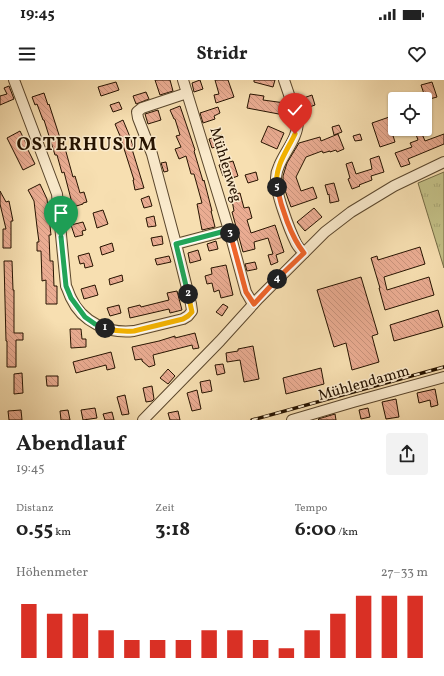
<!DOCTYPE html>
<html lang="de">
<meta charset="utf-8">
<style>
:root{--surface:#fff;--page:#f2f2f2;--text:#222;--muted:#767676;--accent:#d93025}
body{margin:0;font-family:Vollkorn,serif;background:var(--page);color:var(--text);height:100vh;display:flex;flex-direction:column;font-size:15px;white-space:nowrap}
*{box-sizing:border-box;margin:0}
p{font-size:13px;color:var(--muted)}
.icon{flex:none;width:22px;height:22px;fill:none;stroke:currentColor;stroke-width:2;stroke-linecap:round;stroke-linejoin:round}
.map{position:relative;height:340px;overflow:hidden}
.details{display:flex;flex-direction:column;background:var(--surface);flex:1}
.details>*{flex:none}
.tools{position:absolute;left:388px;top:12px;display:grid;gap:8px}
.tools a{display:grid;place-items:center;width:44px;height:44px;border-radius:4px;background:var(--surface);box-shadow:0 1px 3px #0004;font-size:20px}
.pin{position:absolute;display:grid;place-items:center;width:34px;height:34px;color:#fff;margin:-41px -17px;border-radius:50% 50% 50% 0;rotate:-45deg;box-shadow:0 0 4px #0007}
.pin .icon{rotate:45deg}
.km{position:absolute;width:20px;height:20px;margin:-10px;border-radius:50%;background:#222;color:#fff;font-size:11px;line-height:20px;text-align:center}
.round{display:grid;place-items:center;flex:none;width:42px;height:42px;border-radius:4px;background:var(--page)}
.headline{display:flex;align-items:center;justify-content:space-between;height:68px;padding:0 16px}
h1{font-size:22px;font-weight:700;line-height:30px}
.metrics{display:grid;grid-template-columns:repeat(3,1fr);gap:6px;height:68px;padding:4px 16px}
.metrics div{display:grid;align-content:center}
.metrics b{font-size:20px;font-weight:700}
.metrics small{font-size:11px;font-weight:400}
.metrics p{font-size:11px}
.chart{height:112px;padding:8px 16px}
.chart p{display:flex;justify-content:space-between}
.chart svg{width:100%;height:72px;margin-top:4px;stroke:var(--accent);stroke-width:6}
.status{display:flex;justify-content:space-between;align-items:center;height:28px;padding:0 20px;background:var(--surface);direction:ltr}
.status svg{height:11px;fill:currentColor}
header{display:flex;justify-content:space-between;align-items:center;height:52px;padding:0 16px;background:var(--surface);font-size:18px;font-weight:700}
.map>svg:first-child{display:block}
</style>
<div class="status"><b>19:45</b><svg viewBox="0 0 49 12"><path d="M0 12V9h3v3zM5 12V6h3v6zM10 12V3h3v9zM15 12V0h3v12zM26 1h20v11H26zM47 4h2v5h-2z"/></svg></div>
<header><svg class="icon" aria-label="menu" viewBox="0 0 24 24"><path d="M4 6h16M4 12h16M4 18h16"/></svg>Stridr<svg class="icon" aria-label="heart" viewBox="0 0 24 24"><path d="M12 20l-8-8c-3-5 5-10 8-4 3-6 11-1 8 4z"/></svg></header>
<div class="map">
<svg width="444" height="340" viewBox="0 0 444 340">
<defs>
<pattern id="grass-tufts" width="24" height="20" patternUnits="userSpaceOnUse"><rect width="24" height="20" fill="#c3c087"/><path d="M3 7l-1-3M5 7V3M7 7l1-3M15 17l-1-3M17 17v-4M19 17l1-3" fill="none" stroke="#a7a473"/></pattern>
<pattern id="building-back-hatch" width="6" height="6" patternUnits="userSpaceOnUse"><rect width="6" height="6" fill="#eaac92"/><path d="M-1 5l2 2M0 0l6 6M5-1l2 2" fill="none" stroke="#c9937c"/></pattern>
</defs>
<rect width="100%" height="100%" fill="#f7dfb1"/>
<filter id="stains"><feTurbulence type="fractalNoise" baseFrequency=".005" numOctaves="4"/><feColorMatrix values="0 0 0 0 .2 0 0 0 0 .09 0 0 0 0 .02 0 0 0 .5 -.17"/></filter>
<radialGradient id="worn" r=".72"><stop offset=".6" stop-color="#630" stop-opacity="0"/><stop offset="1" stop-color="#630" stop-opacity=".3"/></radialGradient>
<polygon fill="url(#grass-tufts)" stroke="#746a44" points="444,92 444,188 418,103"/>
<g fill="url(#building-back-hatch)" stroke="#261300">
<polygon points="155,0 170,0 173,11 160,15"/>
<polygon points="200,0 203,9 194,12 192,3"/>
<polygon points="215,0 228,0 234,17 216,23 214,15 219,14"/>
<polygon points="254,0 275,0 273,7 254,2"/>
<polygon points="116,2 119,10 101,16 98,7"/>
<polygon points="432,2 437,17 426,20 421,5"/>
<polygon points="9,6 14,19 0,25 0,16 7,14 4,8"/>
<polygon points="146,12 149,19 136,24 133,16"/>
<polygon points="44,13 48,25 49,24 61,61 63,61 73,97 75,96 80,113 84,112 87,122 83,123 83,124 73,127 64,92 62,93 57,75 55,75 44,40 43,40 37,24 35,25 32,17"/>
<polygon points="250,14 264,16 263,20 285,23 284,35 247,28"/>
<polygon points="312,15 315,25 301,30 298,20"/>
<polygon points="119,22 122,29 113,32 110,25"/>
<polygon points="180,26 195,70 194,71 203,101 204,100 212,131 211,131 215,147 202,150 197,124 202,123 194,94 191,94 186,76 179,79 175,69 181,67 176,56 180,55 175,39 174,39 170,30"/>
<polygon points="218,27 220,33 214,36 215,39 203,43 200,33"/>
<polygon points="158,30 161,40 148,44 145,34"/>
<polygon points="395,35 395,45 390,46 395,62 380,67 372,43"/>
<polygon points="123,40 130,57 134,69 132,69 144,108 135,110 133,100 134,100 120,56 115,44"/>
<polygon points="339,45 342,52 334,55 332,47"/>
<polygon points="268,46 284,53 277,69 261,62"/>
<polygon points="414,49 420,49 425,61 444,54 444,64 408,79 410,84 401,87 395,73 412,67 410,63 418,60"/>
<polygon points="20,51 27,65 26,66 35,84 23,90 7,58"/>
<polygon points="338,54 344,69 337,72 336,70 330,72 330,71 323,73 322,71 306,77 296,97 301,111 313,107 317,118 291,127 283,105 283,96 287,83 299,63 320,57 321,61"/>
<polygon points="360,54 362,60 355,61 353,56"/>
<polygon points="222,55 225,64 212,68 209,59"/>
<polygon points="379,76 384,92 371,96 372,100 359,105 360,106 352,109 348,99 350,98 346,84 352,82 356,94 372,89 370,79"/>
<polygon points="233,81 238,96 227,100 225,94 223,96 219,85"/>
<polygon points="166,82 168,91 164,92 161,83"/>
<polygon points="256,92 258,100 248,103 245,95"/>
<polygon points="334,103 339,121 330,123 329,114 328,115 325,105"/>
<polygon points="40,104 47,119 51,155 49,155 50,181 53,181 54,206 57,206 57,224 46,224 46,200 42,201 41,171 37,171 37,162 39,162 37,147 34,121 28,110"/>
<polygon points="0,111 6,122 9,121 13,141 11,141 11,168 3,168 3,149 6,149 0,124"/>
<polygon points="240,113 244,128 249,127 252,138 247,140 251,153 275,145 284,172 276,175 278,182 271,185 268,175 273,174 268,158 254,162 255,169 243,172 232,132 234,131 231,115"/>
<polygon points="149,116 152,126 144,128 141,119"/>
<polygon points="314,128 322,137 305,151 297,142"/>
<polygon points="103,130 108,144 97,148 93,133"/>
<polygon points="154,136 156,146 148,147 146,138"/>
<polygon points="83,142 86,150 82,151 83,155 75,157 71,145"/>
<polygon points="162,156 163,164 153,166 151,158"/>
<polygon points="216,161 218,169 209,171 207,164"/>
<polygon points="112,163 114,171 102,175 100,167"/>
<polygon points="420,167 425,184 384,197 387,210 429,197 434,215 385,230 379,208 380,208 371,178 377,176 378,180"/>
<polygon points="198,170 201,180 190,183 188,173"/>
<polygon points="89,173 93,186 85,188 84,183 80,184 78,176"/>
<polygon points="169,176 171,182 157,185 155,179"/>
<polygon points="4,181 12,181 13,210 14,210 14,253 23,253 23,260 16,260 16,287 7,287 7,261 6,261"/>
<polygon points="255,182 257,189 247,191 245,184"/>
<polygon points="226,185 233,215 221,218 219,210 214,212 212,203 207,204 205,196 212,194 211,188"/>
<polygon points="122,195 123,201 110,205 109,199"/>
<polygon points="361,197 378,254 372,256 379,282 352,290 346,263 334,267 317,210"/>
<polygon points="95,205 98,215 84,219 81,209"/>
<polygon points="177,211 182,230 170,233 169,229 130,238 128,228 140,225 141,227 169,220 167,213"/>
<polygon points="223,224 228,227 222,236 216,232"/>
<polygon points="119,225 121,233 110,236 107,228"/>
<polygon points="438,230 443,247 394,261 390,245"/>
<polygon points="70,249 81,249 82,259 86,259 86,267 71,268"/>
<polygon points="195,253 199,268 193,269 192,265 153,275 155,285 149,287 142,281 142,279 135,280 132,267 159,261 175,256 175,258"/>
<polygon points="253,266 259,299 244,302 240,280 227,282 226,273 238,271 238,269"/>
<polygon points="111,272 115,288 107,290 106,285 76,293 73,282"/>
<polygon points="223,284 225,293 217,295 215,285"/>
<polygon points="321,288 324,304 286,314 283,298"/>
<polygon points="168,289 175,296 168,304 160,298"/>
<polygon points="22,293 23,313 14,314 14,294"/>
<polygon points="46,296 58,296 58,306 47,306"/>
<polygon points="210,300 212,311 202,313 200,302"/>
<polygon points="152,306 154,319 152,321 146,322 143,308"/>
<polygon points="435,309 438,325 431,327 430,320 419,323 417,313"/>
<polygon points="197,310 201,329 192,331 187,313"/>
<polygon points="125,315 129,334 122,335 117,317"/>
<polygon points="396,319 399,337 386,339 382,322"/>
<polygon points="95,328 97,338 83,340 81,330"/>
<polygon points="368,328 370,337 361,339 359,330"/>
<polygon points="21,330 22,340 9,340 8,331"/>
<polygon points="68,330 70,340 61,340 60,331"/>
<polygon points="178,331 180,340 170,340 168,333"/>
<polygon points="112,332 114,340 105,340 103,334"/>
<polygon points="335,334 336,340 319,340 318,339"/>
</g>
<g fill="none" stroke-linecap="round" stroke-linejoin="round">
<g stroke="#5a462c" stroke-width="12">
<g id="minor">
<path d="M14,0l43,114 9,92c2,4 3,8 5,12 11,24 37,36 63,33l49,-12 5,-3 4,-5 -1,-7 -15,-60"/>
<polyline points="183,0 229,150 246,212 253,224"/>
<path d="M284,0l14,41c0,17 -13,30 -19,45 -2,4 -3,9 -3,12 -1,14 14,53 20,65 2,4 5,7 8,10"/>
<polyline points="187,13 142,28 137,32 138,38 152,74 176,164 229,150"/>
<polyline points="143,340 220,261 258,219 325,152 351,132 394,106 444,82"/>
<polyline points="292,340 353,322 444,297"/>
</g>
</g>
<use href="#minor" stroke="#faeacc" stroke-width="10"/>
<g stroke="#261300" stroke-width="3.5">
<polyline id="rail" points="252,340 444,287"/>
</g>
<use href="#rail" stroke="#faeacc" stroke-width="2" stroke-dasharray="6" stroke-linecap="butt"/>
</g>
<g fill="none" stroke-linecap="round" stroke-linejoin="round">
<g stroke="#fff" stroke-width="8">
<polyline id="split-1" points="61,157 66,206 71,218 85,237 95,244 105,248"/>
</g>
<g stroke="#fff" stroke-width="8">
<path id="split-2" d="M105,248c10,3 19,4 29,3l49,-12 5,-3 4,-4 -4,-18"/>
</g>
<g stroke="#fff" stroke-width="8">
<polyline id="split-3" points="188,214 176,164 229,150 230,153"/>
</g>
<g stroke="#fff" stroke-width="8">
<polyline id="split-4" points="230,153 246,212 254,224 277,199"/>
</g>
<g stroke="#fff" stroke-width="8">
<path id="split-5" d="M277,107c4,20 14,50 27,66l-27,26"/>
</g>
<g stroke="#fff" stroke-width="8">
<path id="split-6" d="M277,107c-3,-20 10,-36 18,-53"/>
</g>
<use href="#split-1" stroke="#22a559" stroke-width="5"/>
<use href="#split-2" stroke="#f5b400" stroke-width="5"/>
<use href="#split-3" stroke="#22a559" stroke-width="5"/>
<use href="#split-4" stroke="#f0652b" stroke-width="5"/>
<use href="#split-5" stroke="#f0652b" stroke-width="5"/>
<use href="#split-6" stroke="#f5b400" stroke-width="5"/>
</g>
<g text-anchor="middle" dominant-baseline="central" stroke-width="3" stroke-linejoin="round" paint-order="stroke">
<g font-size="15" fill="#261300" stroke="#faeacc">
<text transform="translate(225 85) rotate(73)">Mühlenweg</text>
<text transform="translate(364 304) rotate(-16)">Mühlendamm</text>
</g>
<g font-size="19" font-weight="bold" letter-spacing="1" fill="#261300" stroke="#faeacc">
<text x="87" y="65">OSTERHUSUM</text>
</g>
</g>
<rect width="100%" height="100%" filter="url(#stains)"/>
<rect width="100%" height="100%" fill="url(#worn)"/>
</svg>
<div class="tools">
<a><svg class="icon" aria-label="locate" viewBox="0 0 24 24"><circle cx="12" cy="12" r="6"/><path d="M12 2v4M12 18v4M2 12h4M18 12h4"/></svg></a>
</div>
<div class="pin" style="left:61px;top:157px;background:#1e9e55"><svg class="icon" aria-label="arrive" viewBox="0 0 24 24"><path d="M6 21V4h12l-3 4 3 4H6"/></svg></div>
<div class="pin" style="left:295px;top:54px;background:#d93025"><svg class="icon" aria-label="check" viewBox="0 0 24 24"><path d="M5 12l5 5 9-10"/></svg></div>
<b class="km" style="left:105px;top:248px">1</b>
<b class="km" style="left:188px;top:214px">2</b>
<b class="km" style="left:230px;top:153px">3</b>
<b class="km" style="left:277px;top:199px">4</b>
<b class="km" style="left:277px;top:107px">5</b>
</div>
<section class="details">
<div class="headline"><div><h1>Abendlauf</h1><p>19:45</p></div><a class="round"><svg class="icon" aria-label="share" viewBox="0 0 24 24"><path d="M12 15V3M7 8l5-5 5 5M5 13v7h14v-7"/></svg></a></div>
<div class="metrics">
<div><p>Distanz</p><b>0.55<small> km</small></b></div>
<div><p>Zeit</p><b>3:18</b></div>
<div><p>Tempo</p><b>6:00<small> /km</small></b></div>
</div>
<div class="chart"><p><span>Höhenmeter</span>27–33 m</p>
<svg viewBox="0 0 160 44" preserveAspectRatio="none"><path d="M5 44V11M15 44V17M25 44V17M35 44V27M45 44V33M55 44V33M65 44V33M75 44V27M85 44V27M95 44V33M105 44V38M115 44V27M125 44V17M135 44V6M145 44V6M155 44V6"/></svg>
</div>
</section>
